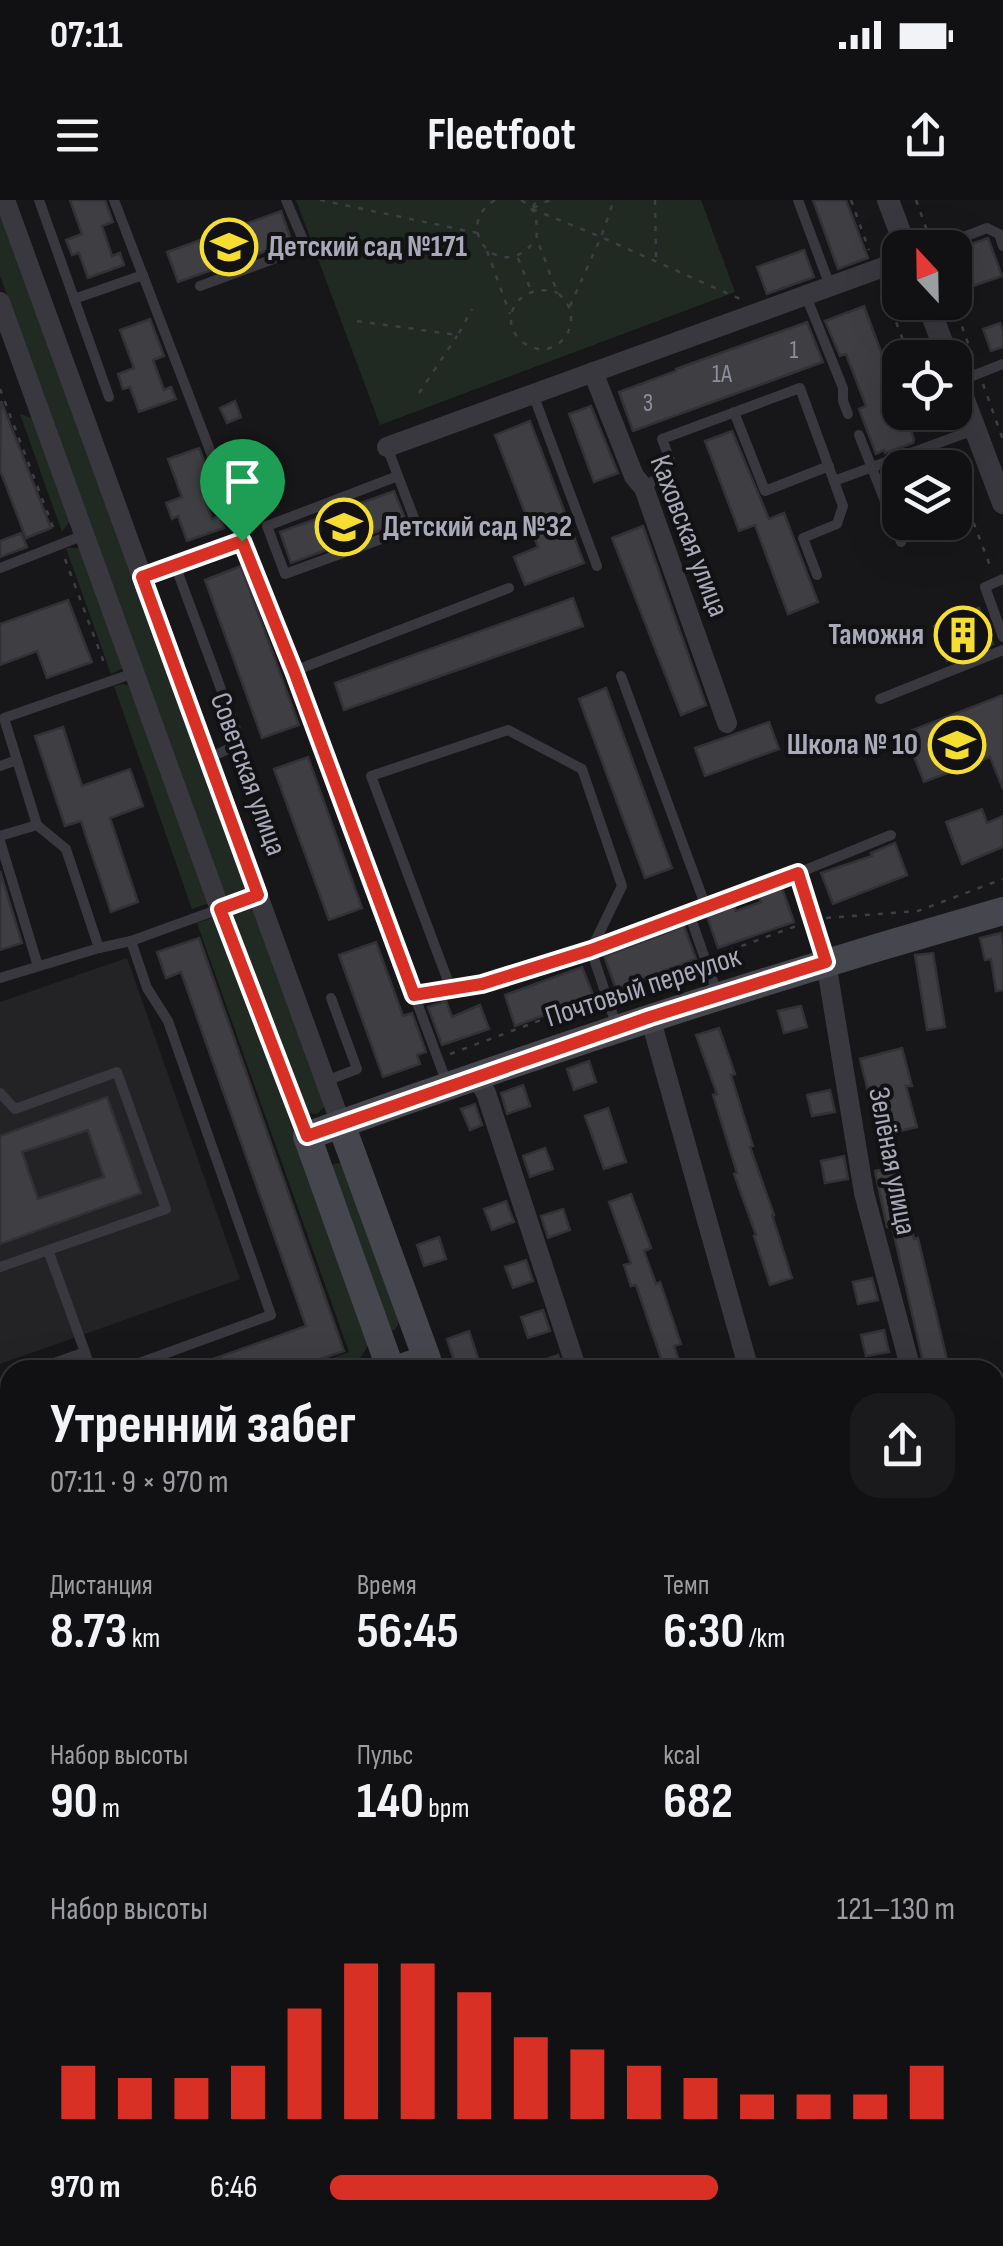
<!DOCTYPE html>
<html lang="ru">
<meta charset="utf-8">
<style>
:root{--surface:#111113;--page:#1a1a1c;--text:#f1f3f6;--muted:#9c9da0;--line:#303133;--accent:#d93025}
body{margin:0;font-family:"Sofia Sans Condensed",sans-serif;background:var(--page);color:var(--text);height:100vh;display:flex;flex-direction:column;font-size:38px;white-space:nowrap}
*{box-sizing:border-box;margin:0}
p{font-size:32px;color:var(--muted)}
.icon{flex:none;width:55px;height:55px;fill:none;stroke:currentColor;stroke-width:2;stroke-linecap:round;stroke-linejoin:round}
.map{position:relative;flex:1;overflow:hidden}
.details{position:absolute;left:0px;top:1160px;width:1005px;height:888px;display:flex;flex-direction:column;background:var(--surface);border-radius:30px 30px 0 0;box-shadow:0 10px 40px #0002,0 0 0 2px var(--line)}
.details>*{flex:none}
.needle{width:65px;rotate:338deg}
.fabs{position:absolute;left:882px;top:30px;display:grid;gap:20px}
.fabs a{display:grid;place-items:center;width:90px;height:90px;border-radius:20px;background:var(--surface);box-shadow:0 10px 40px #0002,0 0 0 2px var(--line);font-size:50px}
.pin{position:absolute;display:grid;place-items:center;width:85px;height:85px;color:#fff;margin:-102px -42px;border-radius:50% 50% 50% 0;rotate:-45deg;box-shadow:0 0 10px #0007}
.pin .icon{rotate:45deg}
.round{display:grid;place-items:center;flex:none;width:105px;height:105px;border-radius:30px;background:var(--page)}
.overview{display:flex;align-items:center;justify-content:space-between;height:170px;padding:0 50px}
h1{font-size:55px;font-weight:700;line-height:75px}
.figures{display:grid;grid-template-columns:repeat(3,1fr);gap:15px;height:170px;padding:10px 50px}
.figures div{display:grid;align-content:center}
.figures b{font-size:50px;font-weight:700}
.figures small{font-size:28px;font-weight:400}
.figures p{font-size:28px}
.chart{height:280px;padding:20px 50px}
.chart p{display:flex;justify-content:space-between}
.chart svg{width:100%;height:180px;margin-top:10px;stroke:var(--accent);stroke-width:6}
ul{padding:0 50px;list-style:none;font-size:32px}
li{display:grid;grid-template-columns:160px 120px 1fr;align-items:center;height:75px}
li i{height:25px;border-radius:12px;background:var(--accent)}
.status{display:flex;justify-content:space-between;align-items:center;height:70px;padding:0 50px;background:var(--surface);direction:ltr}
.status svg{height:28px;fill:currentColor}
header{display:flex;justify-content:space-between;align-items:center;height:130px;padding:0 50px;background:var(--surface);font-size:45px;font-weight:700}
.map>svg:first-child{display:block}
</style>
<div class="status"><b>07:11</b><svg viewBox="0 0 49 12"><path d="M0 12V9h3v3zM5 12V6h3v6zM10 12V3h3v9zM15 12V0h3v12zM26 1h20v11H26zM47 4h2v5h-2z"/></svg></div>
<header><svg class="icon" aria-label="menu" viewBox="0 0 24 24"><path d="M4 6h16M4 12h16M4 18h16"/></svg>Fleetfoot<svg class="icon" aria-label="share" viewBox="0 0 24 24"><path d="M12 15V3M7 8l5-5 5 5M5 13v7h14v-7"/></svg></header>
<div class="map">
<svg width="1003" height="2046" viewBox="0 0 1003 2046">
<rect width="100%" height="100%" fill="#171719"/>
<polygon fill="#232326" points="127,758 240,1079 0,1164 0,802"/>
<g fill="#212923">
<polygon points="296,0 701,0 735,92 380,225"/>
<polygon points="0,12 325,900 324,907 317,914 307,913 301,906 0,76"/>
<polygon points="20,214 38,220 73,317 62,332"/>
<polygon points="66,348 85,348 127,466 111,474"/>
<polygon points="121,484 128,485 212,702 192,709 114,486"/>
<polygon points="218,716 367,1129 367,1147 353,1170 300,1170 349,1152 197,723"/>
<polygon points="340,963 346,965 399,1115 398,1125 394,1130 389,1131 329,971 333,964"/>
</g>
<g fill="#3e3e43" stroke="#323135" stroke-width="2.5" fill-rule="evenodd">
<polygon points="70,0 105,0 113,22 102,26 112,56 120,53 124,65 88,78 79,53 72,55 66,40 82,34"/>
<polygon points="813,0 846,0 868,58 838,69"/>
<polygon points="281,11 292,42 178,82 167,52"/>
<polygon points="988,38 1002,76 965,89 955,62 955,50"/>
<polygon points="804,50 814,77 767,94 757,67"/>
<polygon points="864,106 900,203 900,212 904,212 914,239 913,243 885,253 884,250 876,254 859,209 866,206 846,154 840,156 825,121"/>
<polygon points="150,119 164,156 153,160 164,190 171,187 176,199 139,212 130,187 123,189 118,174 134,168 120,130"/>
<polygon points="807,122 823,162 633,231 619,192 676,171 676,169"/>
<polygon points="1000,123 1003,131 1003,147 991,151 983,129"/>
<polygon points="1,201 51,328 26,338 0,270"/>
<polygon points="235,201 241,217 227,223 220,208"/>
<polygon points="591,206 618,273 594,282 569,214"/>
<polygon points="530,221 584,363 525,385 514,357 538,347 495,235"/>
<polygon points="732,231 769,319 784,313 818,402 788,414 755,325 739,331 705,241"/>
<polygon points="199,248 214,284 201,289 212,319 219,316 224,328 187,341 178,316 172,319 166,303 182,297 168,259"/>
<polygon points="394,291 406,321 291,363 280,332"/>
<polygon points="911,322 955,322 955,324 916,338"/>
<polygon points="643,326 706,505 681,515 612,338"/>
<polygon points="21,333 27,347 0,357 0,341"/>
<polygon points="241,366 299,525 262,538 205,380"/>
<polygon points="573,398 583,426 344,510 335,483"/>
<polygon points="68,400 92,462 47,478 37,451 0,465 0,424"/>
<polygon points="979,408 993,444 947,461 934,426"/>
<polygon points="606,488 672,668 645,678 579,499"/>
<polygon points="1003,495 1003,589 990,557 924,582 905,533"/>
<polygon points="769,522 779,549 705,576 695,548"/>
<polygon points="63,527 82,586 130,569 143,606 110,618 138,702 111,712 81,621 65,626 35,536"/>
<polygon points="308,557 362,708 329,720 274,569"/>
<polygon points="982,609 987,623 1003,616 1003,647 962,664 946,622"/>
<polygon points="895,643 907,675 833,704 821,673 872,656 871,653"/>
<polygon points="0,671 22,743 0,750"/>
<polygon points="782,688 794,722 718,748 707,716 734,706 736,711 761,702 759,697"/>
<polygon points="684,726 696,759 616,789 604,756"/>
<polygon points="1001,733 1003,743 1003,790 996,791 991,759 985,760 980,738"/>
<polygon points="199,738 344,1151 289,1170 188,1170 188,1168 306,1126 181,772 166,778 157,752"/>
<polygon points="376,742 403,816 412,813 426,852 417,855 420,864 383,877 339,755"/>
<polygon points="933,753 945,827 927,830 915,755"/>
<polygon points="582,767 594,797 515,826 505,795"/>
<polygon points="446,801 452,817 480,805 489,829 442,845 428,807"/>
<polygon points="801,806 807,827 784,833 778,811"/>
<polygon points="719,828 735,874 731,875 753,946 750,947 774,1015 772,1015 792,1078 770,1085 754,1036 756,1035 734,974 737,973 713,895 717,894 696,835"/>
<polygon points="902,848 912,886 906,886 917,927 879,936 860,859"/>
<polygon points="589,861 596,882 574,890 567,869"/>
<polygon points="523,885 530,906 507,914 501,893"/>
<polygon points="830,890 835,912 812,916 807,895"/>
<path d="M107,897l34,96 -141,51v-108zM88,930l16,47 -66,22 -16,-47z"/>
<polygon points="475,904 482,925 470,930 461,909"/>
<polygon points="608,908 626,962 604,969 585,916"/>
<polygon points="545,948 553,969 530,977 523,956"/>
<polygon points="844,956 848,979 825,983 821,961"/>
<polygon points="898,966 914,1039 918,1038 949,1168 925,1170 892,1026 887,1027 875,971"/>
<polygon points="631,994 651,1048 644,1051 656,1084 660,1082 681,1144 674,1146 682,1170 665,1170 636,1085 631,1086 624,1065 631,1063 609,1002"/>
<polygon points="506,1001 514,1022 492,1030 484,1009"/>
<polygon points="563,1009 570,1030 548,1038 541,1016"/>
<polygon points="439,1037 446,1059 424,1066 417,1045"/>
<polygon points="526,1060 533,1081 513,1088 505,1067"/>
<polygon points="872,1078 878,1100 858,1104 853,1082"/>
<polygon points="543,1110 550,1131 528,1138 521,1117"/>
<polygon points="884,1130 889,1152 866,1156 861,1135"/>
<polygon points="469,1131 482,1170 457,1170 447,1139"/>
<polygon points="558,1155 563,1170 522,1170 521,1168"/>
</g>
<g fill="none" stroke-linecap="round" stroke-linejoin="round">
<g stroke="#3e3e45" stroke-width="2.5" stroke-dasharray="5 8" stroke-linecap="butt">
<polyline points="320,0 477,33"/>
<path d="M495,0c-46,28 8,87 41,39"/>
<path d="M521,0c20,13 14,20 16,39 1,5 4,10 6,15 4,11 8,25 14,36 4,9 14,14 14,26 1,13 -6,25 -18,31 -10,4 -20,2 -29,-4 -30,-22 -4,-64 34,-50"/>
<polyline points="655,0 656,58"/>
<polyline points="851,0 869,50"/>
<polyline points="916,0 929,36"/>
<polyline points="533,7 537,0"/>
<polyline points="533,8 550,0"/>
<polyline points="532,9 601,37 740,99"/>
<polyline points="487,51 510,114"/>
<polyline points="518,58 530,88"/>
<polyline points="882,86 910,158"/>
<polyline points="953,102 975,162"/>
<polyline points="570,106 601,37 614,0"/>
<polyline points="357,121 458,135 472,109"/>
<polyline points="983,184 1003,240"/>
<polyline points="0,189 55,332"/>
<polyline points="419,193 457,136"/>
<polyline points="931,212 938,230"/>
<polyline points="948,256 952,268"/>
<polyline points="955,274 992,371"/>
<polyline points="65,359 106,468"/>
<polyline points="826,718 918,711 1003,679"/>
<polyline points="717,755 799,725"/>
<polyline points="619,791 691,764"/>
<polyline points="450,854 592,801"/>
<polyline points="0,1274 10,1270"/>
</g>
<g stroke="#38383e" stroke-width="10">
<polyline points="39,0 109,197"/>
<polyline points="114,0 224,287 242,341"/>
<polyline points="798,0 830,86"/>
<polyline points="935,48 987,28 999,34 1003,46"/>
<polyline points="200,86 306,47 286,0"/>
<polyline points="806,96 843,188 843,201 848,214"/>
<polyline points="74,99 143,75"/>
<polyline points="957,182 1003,164"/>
<polyline points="533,194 597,366"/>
<polyline points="734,212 765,291 829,266"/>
<polyline points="859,235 901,342"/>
<polyline points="387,247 417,326 285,374 267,326 398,276"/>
<polyline points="834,281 974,230"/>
<polyline points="644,287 663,275 671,263 662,239 800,188 843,306 837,324 803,338 817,375"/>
<polyline points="175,365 241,543 209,558"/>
<polyline points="0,368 84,335"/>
<polyline points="142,377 242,341 294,471"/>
<polyline points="1003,379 985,387 1003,437"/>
<polyline points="621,476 706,707"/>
<polyline points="880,499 1003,450"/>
<polyline points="0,566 17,560"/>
<polyline points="0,636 37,625"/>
<polyline points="0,641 38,766"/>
<polyline points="798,673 891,635"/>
<polyline points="689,713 717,793"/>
<polyline points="99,748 66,649 37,625 4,518 134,473"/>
<polyline points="0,778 99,748 131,741 258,695"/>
<polyline points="451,789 371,576 508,530 582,569 622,686 591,750 617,827"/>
<polyline points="414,795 482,784 591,750 798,673 825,759"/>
<polyline points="326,881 357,869 331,798"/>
<polyline points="448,886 294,471 509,388"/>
<polyline points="0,893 15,909 117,872 166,1009 0,1067"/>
<polyline points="48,1050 85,1152"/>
<polyline points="35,1170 85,1152 91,1170"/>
<polyline points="120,1170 271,1115 168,821 147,788 131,741"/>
<polyline points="0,1222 10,1218"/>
</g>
<g stroke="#38383e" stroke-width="20">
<polyline points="5,0 341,924"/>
<polyline points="0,102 220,709 307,936"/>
<polyline points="593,172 634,276 644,288 727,523"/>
<polyline points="387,247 900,61"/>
<polyline points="826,762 864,993 911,1170"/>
<polyline points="650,817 749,1170"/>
<polyline points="477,877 486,893 577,1170"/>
<polyline points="995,1470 1003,1498"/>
<polyline points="995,1805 1003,1801"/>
<polyline points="0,1831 10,1828"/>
<polyline points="0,1991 10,2020"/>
<polyline points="16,2038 19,2046"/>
<polyline points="222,2038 226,2046"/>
<polyline points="377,2038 380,2046"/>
<polyline points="562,2038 565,2046"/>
<polyline points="730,2038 733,2046"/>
<polyline points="980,2038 983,2046"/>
<polyline points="772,2046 785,2038"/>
</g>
<g stroke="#38383e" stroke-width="22">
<polyline points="888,0 906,48"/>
<polyline points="927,102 948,158"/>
<polyline points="955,176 1003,303"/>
</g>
<g stroke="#46464e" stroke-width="28">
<polyline points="341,924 427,1159 395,1170"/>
<path d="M391,1170l-84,-234c229,-83 461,-158 696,-225"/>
<polyline points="0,1314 10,1311"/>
</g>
</g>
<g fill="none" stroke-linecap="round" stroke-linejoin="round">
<g stroke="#fff" stroke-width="20">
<polygon id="route" points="242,341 294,471 414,795 482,784 591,750 798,673 826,762 650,817 307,936 220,709 258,695 142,377"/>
</g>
<use href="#route" stroke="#d93025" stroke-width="12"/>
</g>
<defs>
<g id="school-ring" transform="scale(2.875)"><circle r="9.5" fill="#121214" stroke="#f6dd31" stroke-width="1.5"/><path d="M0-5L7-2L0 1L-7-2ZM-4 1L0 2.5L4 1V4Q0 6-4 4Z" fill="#f6dd31"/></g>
<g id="building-ring" transform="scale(2.875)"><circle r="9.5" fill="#121214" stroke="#f6dd31" stroke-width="1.5"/><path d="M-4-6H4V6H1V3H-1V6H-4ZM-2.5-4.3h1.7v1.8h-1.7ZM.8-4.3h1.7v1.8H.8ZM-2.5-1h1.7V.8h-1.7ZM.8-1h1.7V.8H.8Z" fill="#f6dd31"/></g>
</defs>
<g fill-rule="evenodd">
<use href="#school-ring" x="229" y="47"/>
<use href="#school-ring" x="344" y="327"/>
<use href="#building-ring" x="963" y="435"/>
<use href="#school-ring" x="957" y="545"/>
</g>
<g text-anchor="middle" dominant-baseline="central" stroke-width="8" stroke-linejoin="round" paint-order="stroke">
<g font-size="25" fill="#8e8f9c">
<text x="794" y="150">1</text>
<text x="722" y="174">1А</text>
<text x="648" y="203">3</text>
</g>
<g font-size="30" font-weight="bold" fill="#a9aab9" stroke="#121214" text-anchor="start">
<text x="268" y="47">Детский сад №171</text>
<text x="383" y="327">Детский сад №32</text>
<text x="924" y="435" text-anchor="end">Таможня</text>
<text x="918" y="545" text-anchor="end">Школа № 10</text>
</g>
<g font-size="30" fill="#a9aab9" stroke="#121214">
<text transform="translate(689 336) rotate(69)">Каховская улица</text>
<text transform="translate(248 574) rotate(70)">Советская улица</text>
<text transform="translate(643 787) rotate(-18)">Почтовый переулок</text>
<text transform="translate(892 961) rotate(79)">Зелёная улица</text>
</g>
</g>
</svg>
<div class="fabs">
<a><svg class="needle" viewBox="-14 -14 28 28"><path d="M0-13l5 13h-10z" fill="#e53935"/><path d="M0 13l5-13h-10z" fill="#9c9da0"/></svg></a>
<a><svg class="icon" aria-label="locate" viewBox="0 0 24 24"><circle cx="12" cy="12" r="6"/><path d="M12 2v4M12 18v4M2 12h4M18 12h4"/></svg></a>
<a><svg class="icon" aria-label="layers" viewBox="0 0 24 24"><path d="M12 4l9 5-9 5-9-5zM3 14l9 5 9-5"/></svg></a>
</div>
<div class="pin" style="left:242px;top:341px;background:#1e9e55"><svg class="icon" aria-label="arrive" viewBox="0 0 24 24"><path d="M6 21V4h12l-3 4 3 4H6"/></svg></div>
<section class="details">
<div class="overview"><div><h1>Утренний забег</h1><p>07:11 · 9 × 970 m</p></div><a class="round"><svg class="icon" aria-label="share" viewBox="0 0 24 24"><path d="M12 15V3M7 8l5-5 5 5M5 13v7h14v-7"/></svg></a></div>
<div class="figures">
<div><p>Дистанция</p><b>8.73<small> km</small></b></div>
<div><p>Время</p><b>56:45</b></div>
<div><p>Темп</p><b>6:30<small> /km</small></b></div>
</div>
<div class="figures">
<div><p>Набор высоты</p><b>90<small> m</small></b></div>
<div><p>Пульс</p><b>140<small> bpm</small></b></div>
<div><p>kcal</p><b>682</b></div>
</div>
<div class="chart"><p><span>Набор высоты</span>121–130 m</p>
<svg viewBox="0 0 160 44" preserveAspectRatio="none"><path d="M5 44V31M15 44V34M25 44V34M35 44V31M45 44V17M55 44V6M65 44V6M75 44V13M85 44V24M95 44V27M105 44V31M115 44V34M125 44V38M135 44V38M145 44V38M155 44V31"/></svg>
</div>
<ul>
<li><b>970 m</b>6:46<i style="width:62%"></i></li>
</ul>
</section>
</div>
